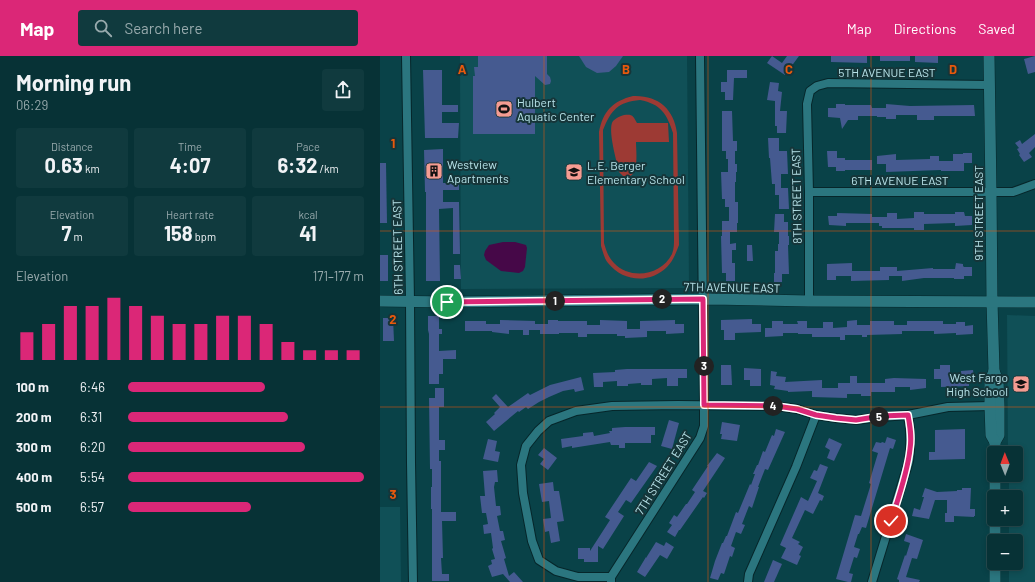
<!DOCTYPE html>
<meta charset="utf-8">
<style>
:root{--surface:#073236;--page:#103a3e;--text:#f1f3f6;--muted:#98aaad;--line:#284d51;--accent:#db2777}
body{margin:0;font-family:Barlow,sans-serif;background:var(--page);color:var(--text);height:100vh;display:flex;flex-direction:column;font-size:15px;white-space:nowrap}
*{box-sizing:border-box;margin:0}
p{font-size:13px;color:var(--muted)}
.icon{flex:none;width:22px;height:22px;fill:none;stroke:currentColor;stroke-width:2;stroke-linecap:round;stroke-linejoin:round}
.map{position:relative;flex:1;overflow:hidden}
.drawer{display:flex;flex-direction:column;background:var(--surface);width:380px}
.drawer>*{flex:none}
.needle{width:26px;rotate:359deg}
.tools{position:absolute;left:607px;top:390px;display:grid;gap:8px}
.tools a{display:grid;place-items:center;width:36px;height:36px;border-radius:4px;background:var(--surface);box-shadow:0 2px 6px #0003,0 0 0 1px var(--line);font-size:20px}
.pin{position:absolute;display:grid;place-items:center;width:34px;height:34px;color:#fff;margin:-17px;border:2px solid #fff;border-radius:50%;box-shadow:0 1px 4px #0007}
.km{position:absolute;width:20px;height:20px;margin:-10px;border-radius:50%;background:#222;color:#fff;font-size:11px;line-height:20px;text-align:center}
.round{display:grid;place-items:center;flex:none;width:42px;height:42px;border-radius:4px;background:var(--page)}
.headline{display:flex;align-items:center;justify-content:space-between;height:68px;padding:0 16px}
h1{font-size:22px;font-weight:700;line-height:30px}
.figures{display:grid;grid-template-columns:repeat(3,1fr);gap:6px;height:68px;padding:4px 16px}
.figures div{display:grid;align-content:center;border-radius:4px;background:var(--page);text-align:center}
.figures b{font-size:20px;font-weight:700}
.figures small{font-size:11px;font-weight:400}
.figures p{font-size:11px}
.chart{height:112px;padding:8px 16px}
.chart p{display:flex;justify-content:space-between}
.chart svg{width:100%;height:72px;margin-top:4px;stroke:var(--accent);stroke-width:6}
ul{padding:0 16px;list-style:none;font-size:13px}
li{display:grid;grid-template-columns:64px 48px 1fr;align-items:center;height:30px}
li i{height:10px;border-radius:5px;background:var(--accent)}
header{display:flex;align-items:center;gap:24px;box-sizing:border-box;height:56px;padding:0 20px;background:var(--accent);color:#fff}
header strong{font-size:19px}
nav{display:flex;gap:22px;margin-inline-start:auto;font-size:14px}
.search{width:280px;height:36px;background:var(--page);display:flex;align-items:center;gap:10px;box-sizing:border-box;padding:0 14px;border-radius:4px;color:var(--muted);font-size:15px}
main{display:flex;flex:1;min-height:0}
.map>svg:first-child{display:block}
</style>
<header>
<strong>Map</strong>
<div class="search"><svg class="icon" aria-label="search" viewBox="0 0 24 24"><circle cx="10" cy="10" r="6"/><path d="M15 15l6 6"/></svg>Search here</div>
<nav><a>Map</a><a>Directions</a><a>Saved</a></nav>
</header>
<main>
<section class="drawer">
<div class="headline"><div><h1>Morning run</h1><p>06:29</p></div><a class="round"><svg class="icon" aria-label="share" viewBox="0 0 24 24"><path d="M12 15V3M7 8l5-5 5 5M5 13v7h14v-7"/></svg></a></div>
<div class="figures">
<div><p>Distance</p><b>0.63<small> km</small></b></div>
<div><p>Time</p><b>4:07</b></div>
<div><p>Pace</p><b>6:32<small> /km</small></b></div>
</div>
<div class="figures">
<div><p>Elevation</p><b>7<small> m</small></b></div>
<div><p>Heart rate</p><b>158<small> bpm</small></b></div>
<div><p>kcal</p><b>41</b></div>
</div>
<div class="chart"><p><span>Elevation</span>171–177 m</p>
<svg viewBox="0 0 160 44" preserveAspectRatio="none"><path d="M5 44V27M15 44V22M25 44V11M35 44V11M45 44V6M55 44V11M65 44V17M75 44V22M85 44V22M95 44V17M105 44V17M115 44V22M125 44V33M135 44V38M145 44V38M155 44V38"/></svg>
</div>
<ul>
<li><b>100 m</b>6:46<i style="width:58%"></i></li>
<li><b>200 m</b>6:31<i style="width:68%"></i></li>
<li><b>300 m</b>6:20<i style="width:75%"></i></li>
<li><b>400 m</b>5:54<i style="width:100%"></i></li>
<li><b>500 m</b>6:57<i style="width:52%"></i></li>
</ul>
</section>
<div class="map">
<svg width="655" height="526" viewBox="0 0 655 526">
<rect width="100%" height="100%" fill="#094248"/>
<g fill="#105057">
<polygon points="80,0 307,0 309,232 81,233"/>
<polygon points="627,259 655,260 655,526 629,526 629,507 636,507 636,485 629,485 629,463 636,463 636,441 629,441 629,419 636,419 636,397 628,397"/>
<polygon points="0,451 20,451 21,526 0,526"/>
</g>
<g fill="#9d3a34" fill-rule="evenodd">
<path d="M253,40c25,-1 41,13 44,37l2,112c-3,8 -6,16 -12,22 -17,17 -44,15 -59,-4 -4,-5 -5,-11 -7,-17l-2,-114c4,-21 14,-31 34,-36zM260,44c21,4 27,14 33,33l1,106c0,5 0,10 -2,15 -11,22 -42,26 -58,9 -6,-6 -8,-13 -10,-20l-1,-113c8,-20 15,-28 37,-30z"/>
<path d="M244,59c9,-1 9,1 13,8h31l1,19h-33c0,8 3,31 -6,34 -2,1 -5,0 -7,0l-4,-4c-2,-10 -12,-43 -6,-51 3,-3 7,-5 11,-6z"/>
</g>
<polygon fill="#460848" points="123,186 135,186 146,189 147,192 145,211 143,215 139,217 121,215 106,204 104,199 105,195 109,189"/>
<g fill="#455a90">
<polygon points="98,0 167,0 167,18 170,21 171,25 170,28 165,29 155,20 155,78 93,78 93,20 95,20 94,11 98,11"/>
<polygon points="199,0 243,0 236,10 229,16 217,17 206,11"/>
<polygon points="392,0 402,7 407,0 419,0 405,19 387,7"/>
<polygon points="451,0 487,0 487,7 451,6"/>
<rect x="500" y="0" width="30" height="5"/>
<polygon points="535,0 558,0 558,7 535,6"/>
<polygon points="655,0 655,16 648,18 644,3"/>
<polygon points="43,14 62,14 62,49 78,49 78,56 62,56 62,67 79,67 78,82 45,82"/>
<polygon points="347,14 367,14 367,22 354,22 353,44 345,44 345,36 341,36 341,26 347,26"/>
<polygon points="390,26 399,27 398,35 402,36 400,55 407,55 406,77 397,77 397,70 395,70 395,45 387,44"/>
<polygon points="456,48 465,48 465,49 491,49 492,52 506,52 506,48 530,50 594,49 595,60 554,60 554,64 537,64 537,59 516,59 516,63 506,63 506,61 497,61 497,60 478,60 478,64 468,64 462,73 460,62 448,61 448,52 456,52"/>
<polygon points="342,55 352,55 353,85 357,85 357,95 355,95 355,108 357,108 357,116 356,116 356,126 355,126 355,146 358,146 358,167 357,167 357,176 350,176 350,188 356,187 356,194 352,194 352,207 355,207 355,225 346,225 346,217 342,217 341,180 342,180 342,165 349,165 349,151 345,151 345,143 342,143 341,116 348,116 348,103 346,103 346,95 342,95"/>
<polygon points="655,78 655,91 649,97 652,101 644,106 639,99 640,98 637,93 639,92 635,87 640,84 642,88"/>
<polygon points="388,82 399,82 399,95 407,95 408,118 401,118 401,132 408,132 409,153 399,153 399,139 395,139 395,128 392,128 390,102 389,102"/>
<polygon points="63,93 63,127 79,127 79,134 63,134 63,146 79,146 80,198 73,198 73,152 59,153 60,225 46,225 46,136 45,136 44,94"/>
<polygon points="447,95 457,95 457,102 465,102 465,104 492,104 492,114 465,114 465,115 456,115 456,111 448,111"/>
<polygon points="583,97 592,97 592,107 584,107 584,115 561,115 561,114 506,116 506,108 497,108 497,100 516,98 516,104 550,103 550,100 559,100 559,105 573,105 573,98 583,98"/>
<polygon points="0,107 6,107 7,167 0,167"/>
<polygon points="534,156 544,156 544,158 575,158 575,156 584,156 585,160 592,160 592,169 575,170 575,167 544,168 544,174 534,174 534,172 502,172 502,170 499,170 499,167 466,167 466,170 449,169 448,160 457,160 457,157 492,158 492,161 507,161 507,157 517,157 517,163 534,162"/>
<polygon points="395,158 404,158 404,166 408,166 408,180 409,180 409,189 408,189 409,218 402,218 402,226 394,226 394,217 395,217 395,195 398,195 398,188 399,188 399,176 394,176"/>
<polygon points="367,189 372,189 373,205 367,205"/>
<rect x="0" y="199" width="8" height="26"/>
<polygon points="472,207 472,215 500,215 500,211 517,211 517,215 553,212 553,213 575,213 576,207 583,208 583,210 584,211 592,211 592,220 584,220 584,223 574,223 574,222 544,222 522,225 522,220 509,220 509,224 471,225 471,220 456,220 456,224 447,224 447,208"/>
<polygon points="74,209 80,209 81,223 74,223"/>
<polygon points="48,260 59,260 59,273 62,273 62,278 59,278 59,295 76,294 76,303 63,303 63,318 59,318 59,328 49,328 49,278 48,274"/>
<polygon points="3,262 13,262 14,285 3,285"/>
<polygon points="372,263 372,268 381,268 381,276 355,277 355,284 344,284 344,274 341,274 341,264"/>
<polygon points="120,264 155,265 155,268 168,268 168,264 178,264 178,265 207,265 207,269 220,269 220,264 247,265 247,273 260,273 260,265 295,264 295,268 304,268 304,277 286,278 286,275 267,275 267,281 245,282 245,280 237,280 237,278 207,278 207,281 198,281 198,277 179,277 179,278 160,278 160,274 149,274 149,279 143,279 143,274 129,274 129,278 112,276 112,275 85,275 85,265 106,265 106,268 120,268"/>
<polygon points="477,264 477,269 490,269 490,265 514,265 514,269 527,269 527,265 563,265 563,268 576,268 576,266 585,266 585,270 593,269 593,278 576,279 576,277 554,278 554,275 522,275 522,278 487,279 487,281 482,281 482,279 465,279 465,284 460,284 460,281 432,281 432,278 418,278 418,277 403,277 403,280 385,281 385,272 392,272 392,265 403,265 403,268 418,268 417,265 427,265 427,272 443,272 443,266 453,266 453,272 467,271 467,265"/>
<polygon points="341,309 351,309 352,329 341,329"/>
<polygon points="560,309 570,309 570,323 581,323 581,315 593,314 594,323 589,324 589,330 561,331 561,323 554,323 554,313 560,313"/>
<polygon points="364,312 381,313 381,330 370,330 370,324 364,324"/>
<polygon points="247,313 307,313 307,322 298,322 298,330 287,330 287,322 272,323 272,329 261,329 261,327 248,328 248,330 237,330 237,325 223,326 223,331 214,331 213,317 235,316 235,314"/>
<polygon points="391,315 397,316 396,320 406,321 405,326 442,324 442,332 458,332 458,327 470,327 470,320 477,320 477,327 505,327 505,323 514,322 546,323 546,332 530,334 530,331 515,331 515,336 491,336 491,340 481,340 481,338 467,338 467,342 432,341 432,335 408,336 408,335 394,333 395,330 390,329"/>
<polygon points="201,321 204,334 195,336 194,333 183,335 169,341 159,346 148,353 146,351 139,356 138,355 114,375 106,366 115,358 114,357 120,351 112,342 116,338 128,351 148,337 150,339 170,329"/>
<polygon points="55,332 64,332 64,351 59,351 59,384 65,384 65,394 59,394 59,405 61,405 61,456 76,456 76,465 62,465 63,502 61,502 62,518 69,518 69,525 52,525 52,453 51,453 51,431 52,431 52,413 50,413 49,342 55,342"/>
<polygon points="289,364 299,367 292,393 281,390"/>
<polygon points="342,366 360,369 357,385 341,383 342,378 340,378"/>
<polygon points="245,371 275,371 275,379 271,379 271,387 245,387 245,392 239,392 239,389 231,389 230,386 192,392 192,390 182,392 181,383 203,380 203,377 213,376 214,380 230,377 229,375 232,375 232,372"/>
<polygon points="396,373 405,376 388,414 385,413 378,431 379,431 372,452 369,450 362,468 365,469 361,478 356,476 351,490 355,492 352,501 350,500 344,518 341,517 338,524 330,522 335,505 342,487 343,487 346,480 347,480 356,456 358,457 370,428 371,429 375,418 373,418 377,409 378,409 383,395 385,396 392,379 394,380"/>
<polygon points="585,373 585,403 549,404 549,396 555,396 555,374"/>
<polygon points="507,381 516,384 513,393 510,392 486,472 482,471 479,478 478,478 474,491 480,493 477,502 474,501 469,517 473,518 471,526 468,526 456,523 475,459 481,460 491,428 489,427 498,397 492,395 496,386 501,387 502,386 505,387"/>
<polygon points="449,382 462,388 454,405 447,402 450,394 445,391"/>
<polygon points="108,383 117,385 115,395 120,396 118,406 103,403"/>
<polygon points="164,392 177,402 168,414 160,408 164,403 158,399"/>
<polygon points="337,397 345,402 323,435 327,437 324,442 323,441 300,474 299,474 295,481 287,476 292,469 289,467 294,459 297,461 306,448 307,448 315,436 312,434 328,410 327,410"/>
<polygon points="269,406 277,410 251,447 246,444 238,456 244,460 223,493 218,490 218,506 204,506 204,503 198,503 198,492 210,492 210,495 230,464 225,461 251,422 256,425"/>
<polygon points="440,408 448,411 438,437 444,440 442,445 440,444 433,458 425,454 412,482 420,486 418,488 423,491 419,499 421,500 417,509 401,502 406,492 400,489 421,441 428,445 437,425 430,422 434,414 437,415"/>
<polygon points="117,414 118,426 115,426 114,431 116,450 120,450 121,459 117,460 120,475 123,475 125,484 121,485 126,502 124,503 129,520 134,516 143,526 130,526 123,518 112,521 108,510 112,508 111,504 115,503 112,493 113,492 111,477 104,478 103,469 108,468 106,457 102,457 100,440 105,440 103,415"/>
<polygon points="173,426 174,435 179,435 184,465 177,466 180,485 171,487 169,475 165,476 163,463 171,462 169,445 162,446 159,428"/>
<polygon points="545,432 557,436 577,435 577,434 582,434 582,432 591,432 590,453 595,453 595,460 594,460 594,461 574,460 574,466 565,466 565,457 567,457 567,444 555,444 549,463 532,460 534,452 540,454 544,441 542,441"/>
<polygon points="526,478 543,484 537,503 532,502 526,521 540,524 539,526 519,526 519,524 517,523 525,499 526,500 530,487 524,485"/>
<polygon points="276,486 284,490 286,486 294,491 287,503 280,499 265,521 257,516 266,501 266,502"/>
<polygon points="393,504 402,508 394,526 384,526"/>
</g>
<g fill="none" stroke-linecap="round" stroke-linejoin="round">
<g stroke="#06262a" stroke-width="10">
<g id="street">
<polyline points="26,0 30,245 31,407 33,526"/>
<polyline points="429,136 633,136 655,128"/>
<polyline points="429,245 429,136 427,48 430,35 437,30 448,27 610,29"/>
<polyline points="231,521 198,521 176,515 159,504 152,485 143,437 141,409 146,390 158,375 169,365 196,355 232,350 298,349 396,350 417,353 436,359 456,362 476,364 501,361 528,359 568,351 610,350"/>
<polyline points="231,526 231,521 320,382 324,370 324,349 320,0"/>
<polyline points="368,526 369,518 416,411 436,359"/>
<path d="M492,526l37,-121c2,-16 2,-31 -1,-46"/>
</g>
</g>
<g stroke="#06262a" stroke-width="12">
<g id="secondary">
<polyline points="609,0 611,137 612,245 614,315 618,325 619,350 619,379 615,386 615,397"/>
<polyline points="0,245 67,246 332,243 429,245 655,246"/>
<polyline points="614,315 610,325 610,350 611,379 615,386"/>
<polyline points="615,419 615,441"/>
<polyline points="615,463 615,485"/>
<polyline points="615,507 615,526"/>
</g>
</g>
<use href="#street" stroke="#2b767f" stroke-width="8"/>
<use href="#secondary" stroke="#2b767f" stroke-width="11"/>
</g>
<g fill="none" stroke-linecap="round" stroke-linejoin="round">
<g stroke="#fff" stroke-width="8">
<path id="route" d="M67,246l256,-3 1,106 72,1 21,3 19,6 20,3 20,2 25,-4 27,-1c2,11 4,22 2,34 -2,22 -12,50 -19,72"/>
</g>
<use href="#route" stroke="#db2777" stroke-width="5"/>
</g>
<path fill="none" stroke="#e8590c" stroke-width="1" stroke-opacity="0.55" d="M164,0v526M328,0v526M491,0v526M0,175h655M0,351h655"/>
<defs>
<g id="stadium-square" transform="scale(0.9)"><rect x="-9" y="-9" width="18" height="18" rx="4" fill="#f59c92" stroke="#163539"/><path d="M0-5a6.5 5 0 1 0 0 10a6.5 5 0 1 0 0-10ZM-3.5-1.8h7v3.6h-7Z" fill="#111"/></g>
<g id="building-square" transform="scale(0.9)"><rect x="-9" y="-9" width="18" height="18" rx="4" fill="#f59c92" stroke="#163539"/><path d="M-4-6H4V6H1V3H-1V6H-4ZM-2.5-4.3h1.7v1.8h-1.7ZM.8-4.3h1.7v1.8H.8ZM-2.5-1h1.7V.8h-1.7ZM.8-1h1.7V.8H.8Z" fill="#111"/></g>
<g id="school-square" transform="scale(0.9)"><rect x="-9" y="-9" width="18" height="18" rx="4" fill="#f59c92" stroke="#163539"/><path d="M0-5L7-2L0 1L-7-2ZM-4 1L0 2.5L4 1V4Q0 6-4 4Z" fill="#111"/></g>
</defs>
<g fill-rule="evenodd">
<use href="#stadium-square" x="124" y="53"/>
<use href="#building-square" x="54" y="115"/>
<use href="#school-square" x="194" y="116"/>
<use href="#school-square" x="641" y="328"/>
</g>
<g text-anchor="middle" dominant-baseline="central" stroke-width="4" stroke-linejoin="round" paint-order="stroke">
<g font-size="12" fill="#b7e2e8" stroke="#163539">
<text x="507" y="16">5TH AVENUE EAST</text>
<text x="520" y="124">6TH AVENUE EAST</text>
<text transform="translate(416 140) rotate(-91)">8TH STREET EAST</text>
<text transform="translate(598 157) rotate(-90)">9TH STREET EAST</text>
<text transform="translate(17 191) rotate(-91)">6TH STREET EAST</text>
<text transform="translate(352 231) rotate(1)">7TH AVENUE EAST</text>
<text transform="translate(283 417) rotate(-58)">7TH STREET EAST</text>
</g>
<g font-size="12" fill="#b7e2e8" stroke="#163539" text-anchor="start">
<text x="137" y="46">Hulbert<tspan x="137" dy="14">Aquatic Center</tspan></text>
<text x="67" y="108">Westview<tspan x="67" dy="14">Apartments</tspan></text>
<text x="207" y="109">L.E. Berger<tspan x="207" dy="14">Elementary School</tspan></text>
<text x="628" y="321" text-anchor="end">West Fargo<tspan x="628" dy="14">High School</tspan></text>
</g>
</g>
<g font-size="13" text-anchor="middle" font-weight="bold" fill="#e8590c" stroke="#163539" stroke-width="4" stroke-linejoin="round" paint-order="stroke">
<text x="82" y="18">A</text>
<text x="246" y="18">B</text>
<text x="409" y="18">C</text>
<text x="573" y="18">D</text>
<text x="13" y="92">1</text>
<text x="13" y="268">2</text>
<text x="13" y="443">3</text>
</g>
</svg>
<div class="tools">
<a><svg class="needle" viewBox="-14 -14 28 28"><path d="M0-13l5 13h-10z" fill="#e53935"/><path d="M0 13l5-13h-10z" fill="#98aaad"/></svg></a>
<a>+</a>
<a>−</a>
</div>
<div class="pin" style="left:67px;top:246px;background:#1e9e55"><svg class="icon" aria-label="arrive" viewBox="0 0 24 24"><path d="M6 21V4h12l-3 4 3 4H6"/></svg></div>
<div class="pin" style="left:511px;top:465px;background:#d93025"><svg class="icon" aria-label="check" viewBox="0 0 24 24"><path d="M5 12l5 5 9-10"/></svg></div>
<b class="km" style="left:175px;top:245px">1</b>
<b class="km" style="left:282px;top:243px">2</b>
<b class="km" style="left:324px;top:310px">3</b>
<b class="km" style="left:393px;top:350px">4</b>
<b class="km" style="left:499px;top:361px">5</b>
</div>
</main>
